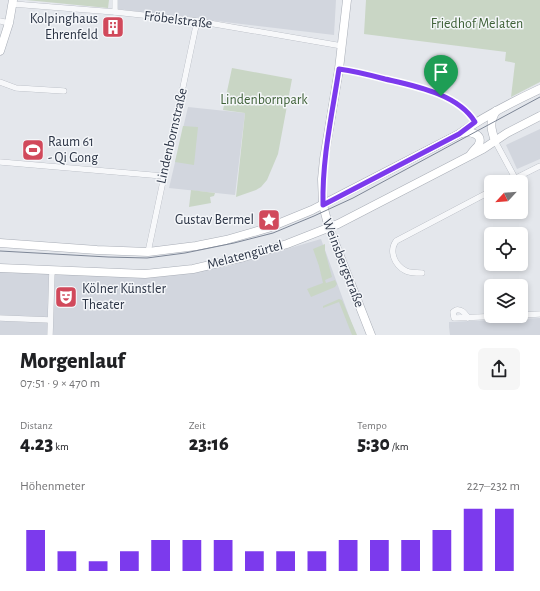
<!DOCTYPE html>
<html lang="de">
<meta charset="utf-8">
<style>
:root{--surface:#fff;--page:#f6f6f6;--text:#202124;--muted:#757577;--accent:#7c3aed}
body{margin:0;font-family:"Alegreya Sans",sans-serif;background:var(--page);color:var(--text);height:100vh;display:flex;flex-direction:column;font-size:15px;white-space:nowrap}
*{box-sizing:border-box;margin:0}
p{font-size:13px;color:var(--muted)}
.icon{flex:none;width:22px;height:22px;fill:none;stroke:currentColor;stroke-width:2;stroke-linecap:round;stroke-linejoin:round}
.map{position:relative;height:335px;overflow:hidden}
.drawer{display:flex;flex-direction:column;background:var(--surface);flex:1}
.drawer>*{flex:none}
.needle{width:26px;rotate:244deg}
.fabs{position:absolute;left:484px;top:175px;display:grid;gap:8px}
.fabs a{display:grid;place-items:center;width:44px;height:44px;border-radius:6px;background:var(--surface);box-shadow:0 2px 6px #0003;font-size:20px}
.pin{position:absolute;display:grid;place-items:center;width:34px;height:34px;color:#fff;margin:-41px -17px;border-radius:50% 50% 50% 0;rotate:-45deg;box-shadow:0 0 4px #0007}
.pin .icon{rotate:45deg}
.round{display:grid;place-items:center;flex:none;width:42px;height:42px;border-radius:6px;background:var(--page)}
.headline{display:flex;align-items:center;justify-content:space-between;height:68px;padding:0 20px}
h1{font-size:22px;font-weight:800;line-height:30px}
.metrics{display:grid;grid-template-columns:repeat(3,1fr);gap:6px;height:68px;padding:4px 20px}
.metrics div{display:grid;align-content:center}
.metrics b{font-size:20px;font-weight:800}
.metrics small{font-size:11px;font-weight:400}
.metrics p{font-size:11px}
.chart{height:112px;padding:8px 20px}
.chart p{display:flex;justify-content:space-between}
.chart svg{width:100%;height:72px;margin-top:4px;stroke:var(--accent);stroke-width:6}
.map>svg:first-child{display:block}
</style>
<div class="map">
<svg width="540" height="335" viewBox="0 0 540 335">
<rect width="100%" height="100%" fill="#e4e7ec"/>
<g fill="#d2d6de">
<polygon points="117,0 336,0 334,35 117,9"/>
<polygon points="188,107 245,113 235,195 169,188"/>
<polygon points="540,129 540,159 517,169 506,145"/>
<polygon points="321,239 356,335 0,335 0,270 165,275 225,267"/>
<polygon points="540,318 540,335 450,335 449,327 449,322"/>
</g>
<g fill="#c9d6c5">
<polygon points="26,0 109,0 108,8"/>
<polygon points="366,0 540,0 540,82 511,97 515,63 505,61 506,52 364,34"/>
<polygon points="232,68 292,79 278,154 267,180 261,187 256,190 236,197 245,113 223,110"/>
<polygon points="183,126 198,127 194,165 175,162"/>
<polygon points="191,190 215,193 214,196 210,197 211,203 189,207"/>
<polygon points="325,244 325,251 332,277 325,280 326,283 335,280 337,284 335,287 311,297 307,289 323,283 319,266 313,249"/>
<polygon points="339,299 342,300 357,335 352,335 339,302 323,308 323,306"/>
</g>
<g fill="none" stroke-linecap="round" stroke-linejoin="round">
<g stroke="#a9aeb7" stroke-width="6">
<g id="street">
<polyline points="13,4 115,12 197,21 342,46"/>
<polyline points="115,12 115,0"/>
<polyline points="0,21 9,23"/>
<path d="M339,69c15,3 31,6 46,10 30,7 73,15 90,43"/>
<polyline points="0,82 16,88 64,91"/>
<polyline points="495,141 515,178"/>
<polyline points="0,162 163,176"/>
<polyline points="508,182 540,166"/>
<path d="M148,252c16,-77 33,-154 49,-231"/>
<path d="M422,273c-5,0 -12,0 -16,-2 -12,-6 -17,-20 -10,-30l95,-50"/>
<polyline points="521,315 540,314"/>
<polyline points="0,318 50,320"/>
<path d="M468,318c-3,-5 -6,-9 -12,-8l-3,2 1,6 51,-2"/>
<polyline points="50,335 52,270"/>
</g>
</g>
<g stroke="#a9aeb7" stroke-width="9">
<g id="secondary">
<polyline points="347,0 339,69 324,159 322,179 323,205 329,228 371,335"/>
<polyline points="0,51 9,23 13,0"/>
<path d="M462,133c8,-2 23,1 16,13 -2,2 -5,5 -7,8"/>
<path d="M495,141c-4,-12 -6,-19 1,-30"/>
<path d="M0,243l97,7 51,2 48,-6 30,-6 42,-12 44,-18 147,-76c25,-18 53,-32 81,-45"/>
<polyline points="0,268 145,274 193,269 244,257 287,244 338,224 483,149 507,133 540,116"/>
</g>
</g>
<use href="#street" stroke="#f7f8fa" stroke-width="5.5"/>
<use href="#secondary" stroke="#fff" stroke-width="8"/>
<polyline stroke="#7d8696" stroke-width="1" points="0,251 108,257 147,258 185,253 234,243 273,233 314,216 353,198 540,97"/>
</g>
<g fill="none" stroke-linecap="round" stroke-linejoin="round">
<g stroke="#fff" stroke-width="8">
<path id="route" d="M339,69c15,2 31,6 46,10 30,7 73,15 90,43l-16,12 -136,71c-1,-47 9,-90 16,-136z"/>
</g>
<use href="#route" stroke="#7c3aed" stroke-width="5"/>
</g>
<defs>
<g id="building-square" transform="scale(1.15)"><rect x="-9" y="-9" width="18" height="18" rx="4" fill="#d1495b" stroke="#f4f6f9"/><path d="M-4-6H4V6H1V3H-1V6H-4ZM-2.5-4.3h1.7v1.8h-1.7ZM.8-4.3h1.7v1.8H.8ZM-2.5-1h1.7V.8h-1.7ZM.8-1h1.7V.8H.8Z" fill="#fff"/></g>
<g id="stadium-square" transform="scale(1.15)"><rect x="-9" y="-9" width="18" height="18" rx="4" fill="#d1495b" stroke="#f4f6f9"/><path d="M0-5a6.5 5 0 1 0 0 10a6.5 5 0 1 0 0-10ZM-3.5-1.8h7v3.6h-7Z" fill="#fff"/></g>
<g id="sight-square" transform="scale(1.15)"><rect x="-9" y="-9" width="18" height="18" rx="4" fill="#d1495b" stroke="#f4f6f9"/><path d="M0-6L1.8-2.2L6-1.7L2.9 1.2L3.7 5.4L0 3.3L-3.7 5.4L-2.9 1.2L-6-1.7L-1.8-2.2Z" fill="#fff"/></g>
<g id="theatre-square" transform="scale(1.15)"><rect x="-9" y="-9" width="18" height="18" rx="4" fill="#d1495b" stroke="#f4f6f9"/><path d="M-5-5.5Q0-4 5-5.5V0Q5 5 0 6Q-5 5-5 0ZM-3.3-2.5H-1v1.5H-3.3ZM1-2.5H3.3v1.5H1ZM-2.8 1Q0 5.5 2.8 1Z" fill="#fff"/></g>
</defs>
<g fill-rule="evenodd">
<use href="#building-square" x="113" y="27"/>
<use href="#stadium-square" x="33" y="150"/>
<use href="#sight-square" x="269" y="220"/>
<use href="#theatre-square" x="66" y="297"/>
</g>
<g text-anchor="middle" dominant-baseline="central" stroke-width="3" stroke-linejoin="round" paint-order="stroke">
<g font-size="14" fill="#2b3445" stroke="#f4f6f9" text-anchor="end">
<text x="98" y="19">Kolpinghaus<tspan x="98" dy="16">Ehrenfeld</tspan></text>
<text x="48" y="142" text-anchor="start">Raum 61<tspan x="48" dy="16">- Qi Gong</tspan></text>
<text x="254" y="220">Gustav Bermel</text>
<text x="82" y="289" text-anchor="start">Kölner Künstler<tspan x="82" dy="16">Theater</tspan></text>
</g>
<g font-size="14" fill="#2b3445" stroke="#f4f6f9">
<text transform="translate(178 20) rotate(7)">Fröbelstraße</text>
<text transform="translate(172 136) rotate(-77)">Lindenbornstraße</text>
<text transform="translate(245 255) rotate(-15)">Melatengürtel</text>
<text transform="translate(343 263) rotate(69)">Weinsbergstraße</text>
</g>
<g font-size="14" fill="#3f6138" stroke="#f4f6f9">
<text x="477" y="24">Friedhof Melaten</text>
<text x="264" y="100">Lindenbornpark</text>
</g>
</g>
</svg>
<div class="fabs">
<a><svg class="needle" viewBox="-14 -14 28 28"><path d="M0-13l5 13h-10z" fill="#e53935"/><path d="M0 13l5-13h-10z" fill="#757577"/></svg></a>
<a><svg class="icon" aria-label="locate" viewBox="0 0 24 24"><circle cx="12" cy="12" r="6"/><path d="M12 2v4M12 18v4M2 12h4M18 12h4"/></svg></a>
<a><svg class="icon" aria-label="layers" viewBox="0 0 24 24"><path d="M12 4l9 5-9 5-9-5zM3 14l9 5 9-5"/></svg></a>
</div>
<div class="pin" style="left:441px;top:96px;background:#1e9e55"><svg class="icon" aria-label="arrive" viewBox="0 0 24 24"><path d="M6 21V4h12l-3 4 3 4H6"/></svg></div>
</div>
<section class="drawer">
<div class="headline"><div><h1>Morgenlauf</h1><p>07:51 · 9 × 470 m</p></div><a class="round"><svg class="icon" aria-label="share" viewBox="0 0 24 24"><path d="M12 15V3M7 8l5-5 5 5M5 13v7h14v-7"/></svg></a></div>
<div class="metrics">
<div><p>Distanz</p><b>4.23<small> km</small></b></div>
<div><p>Zeit</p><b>23:16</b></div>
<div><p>Tempo</p><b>5:30<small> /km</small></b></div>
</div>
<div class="chart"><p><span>Höhenmeter</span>227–232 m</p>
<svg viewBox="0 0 160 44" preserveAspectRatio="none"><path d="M5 44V19M15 44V32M25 44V38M35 44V32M45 44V25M55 44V25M65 44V25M75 44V32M85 44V32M95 44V32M105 44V25M115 44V25M125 44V25M135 44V19M145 44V6M155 44V6"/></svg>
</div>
</section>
